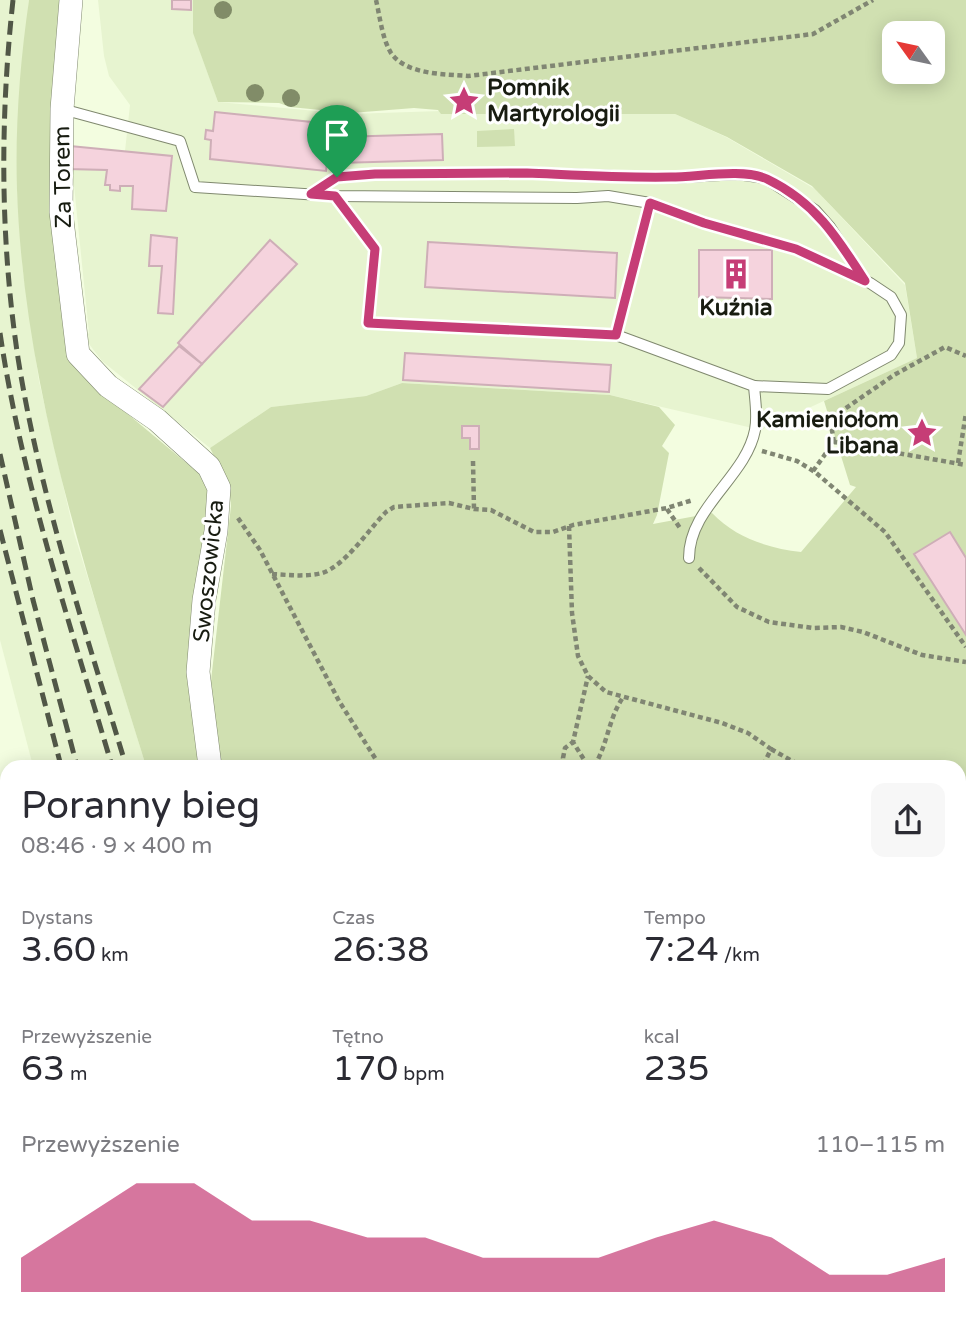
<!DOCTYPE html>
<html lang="pl">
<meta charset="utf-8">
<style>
:root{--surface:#fff;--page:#f7f7f7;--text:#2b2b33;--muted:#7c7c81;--accent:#c63d76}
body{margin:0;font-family:"Varela Round",sans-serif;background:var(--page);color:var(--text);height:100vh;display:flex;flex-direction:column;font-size:26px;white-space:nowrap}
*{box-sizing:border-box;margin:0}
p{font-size:23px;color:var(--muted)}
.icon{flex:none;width:38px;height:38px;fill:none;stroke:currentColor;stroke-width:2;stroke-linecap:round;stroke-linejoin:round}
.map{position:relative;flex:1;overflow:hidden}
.sheet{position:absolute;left:0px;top:760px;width:966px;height:569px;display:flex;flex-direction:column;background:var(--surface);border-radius:21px 21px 0 0;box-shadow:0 4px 18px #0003}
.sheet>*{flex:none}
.needle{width:46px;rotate:303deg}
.controls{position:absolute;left:882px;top:21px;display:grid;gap:14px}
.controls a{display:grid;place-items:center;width:63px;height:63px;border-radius:14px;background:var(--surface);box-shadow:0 4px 18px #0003;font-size:35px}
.pin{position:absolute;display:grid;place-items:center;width:60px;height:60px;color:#fff;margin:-72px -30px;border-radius:50% 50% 50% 0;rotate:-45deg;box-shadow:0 0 7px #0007}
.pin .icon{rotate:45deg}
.round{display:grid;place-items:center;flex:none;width:74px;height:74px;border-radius:14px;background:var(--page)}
.summary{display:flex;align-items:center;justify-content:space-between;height:119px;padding:0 21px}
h1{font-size:38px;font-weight:600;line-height:52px}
.metrics{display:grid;grid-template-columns:repeat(3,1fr);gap:10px;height:119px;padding:7px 21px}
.metrics div{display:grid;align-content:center}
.metrics b{font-size:35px;font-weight:600}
.metrics small{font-size:19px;font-weight:400}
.metrics p{font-size:19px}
.chart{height:196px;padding:14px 21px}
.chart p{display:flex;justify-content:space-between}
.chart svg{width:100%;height:126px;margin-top:7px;fill:var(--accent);opacity:.7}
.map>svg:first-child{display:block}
</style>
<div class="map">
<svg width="966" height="1327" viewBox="0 0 966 1327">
<rect width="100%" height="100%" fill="#f3fde0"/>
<g fill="#e7f4d0">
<polygon points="0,0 29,0 18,122 17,189 23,271 39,381 74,533 146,766 33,766 0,640"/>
<polygon points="98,0 193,0 193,32 218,102 349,114 534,108 598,113 675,114 726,137 815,189 905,285 917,358 761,430 610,395 402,383 366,396 271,407 210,448 102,361 89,344 87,335 89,333 70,146 125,151 130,105 109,76 104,56"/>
<polygon points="208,1321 326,1321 328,1327 210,1327"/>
</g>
<g fill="#d0e0b1" fill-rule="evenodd">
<path d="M29,0h32l9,358 17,22 121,101 2,26 -8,259h-56c-58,-188 -122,-377 -129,-576 -2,-63 3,-128 12,-190z"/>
<path d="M193,0h773v1171l-7,-2v-403h-740l-10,-68 22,-192 -2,-20 -19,-38 61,-41 95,-11 36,-13 208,12 49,12 16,18 -13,21 7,7 -12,62 -4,9 59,-11c24,25 56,35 89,39l55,-65 -6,-2 -26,-84 93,-43 -12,-75 -93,-97 -85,-49 -52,-23h-234l-3,-4 -24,-2 -63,5 -61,-6 -11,-4 -61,-1 -25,-69zM894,33h39v39h-39z"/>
<polygon points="514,129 515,146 477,147 477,131"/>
<polygon points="959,1179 966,1181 966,1327 328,1327 326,1321 959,1321"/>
</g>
<g fill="#f5d3dd" stroke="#ceaeb7" stroke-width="2">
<polygon points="172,0 191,0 191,10 172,9"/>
<polygon points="215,112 331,124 326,171 210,159 211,140 205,139 206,130 213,131"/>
<polygon points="357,124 357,137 335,139 335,125"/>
<polygon points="442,134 443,160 339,163 338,137"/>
<polygon points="70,146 172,156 166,211 132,209 133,186 120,186 120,191 110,190 110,185 105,185 107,170 68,169"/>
<polygon points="151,235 177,238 173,314 158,313 162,266 149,266"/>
<polygon points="270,240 297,264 202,364 178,343"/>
<polygon points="428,242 617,253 615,298 425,287"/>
<polygon points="699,250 772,250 772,299 699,297"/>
<polygon points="179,346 202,364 163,407 139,389"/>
<polygon points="405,353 611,365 609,392 403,380"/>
<polygon points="462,426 479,426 479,449 470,449 470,438 462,438"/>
<polygon points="950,532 966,558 966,635 914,554"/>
</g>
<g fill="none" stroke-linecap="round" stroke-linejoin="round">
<g stroke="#80896f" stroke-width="12">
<g id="lane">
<polyline points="62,109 180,141 195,187 335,196 577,198 608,196 650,203 704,223 796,249 870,283 891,297 901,315 899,343 891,355 828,389 754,386"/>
<polyline points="311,194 337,177 375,174 527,173 671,178 737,174 765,178 815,210 830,227 865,281"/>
<path d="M335,196l40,53 -7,74 248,12 138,51c1,14 4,30 1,44 -9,47 -66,77 -66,128"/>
<polyline points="616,335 650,203"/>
</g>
</g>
<g stroke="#80896f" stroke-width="24">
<g id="street">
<polyline points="71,0 62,109 61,212 78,354 108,386 157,420 209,467 219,488 216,531 204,600 198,672 210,766"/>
<polyline points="959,1174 966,1176"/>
</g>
</g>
<g stroke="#80896f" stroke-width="33">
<g id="secondary">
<polyline points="0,884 7,908"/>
<polyline points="0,1013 7,1037"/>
<polyline points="91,1321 93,1327"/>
<polyline points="127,1321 129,1327"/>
</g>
</g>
<g stroke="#808673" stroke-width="4.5" stroke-dasharray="5 3.5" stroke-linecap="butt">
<path d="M376,0c4,17 6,38 15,53 15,22 54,21 77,23l345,-42 60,-34"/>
<polyline points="834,442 830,419 894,375 945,347 966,356"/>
<polyline points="762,451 797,461 815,472 885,532 966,647"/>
<polyline points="473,461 474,509"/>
<polyline points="958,463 966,413"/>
<polyline points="813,471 834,442 966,465"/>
<polyline points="667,509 680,528"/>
<polyline points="238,518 260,550 339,701 380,766"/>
<polyline points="569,526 572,613 578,656 588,676 606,692 722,723 748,733 771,749 763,766"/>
<polyline points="699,568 737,607 769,622 813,628 841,627 863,632 922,655 966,662"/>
<path d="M272,574c17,1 34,3 50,-1 23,-7 47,-44 64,-61l8,-5 55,-4 25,6 17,1 43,22h19l20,-7 94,-17 26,-8"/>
<polyline points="771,749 801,766"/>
<polyline points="566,766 563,758 565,748 573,742"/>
<polyline points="588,766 573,742 588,676"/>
<path d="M594,766c14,-21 14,-48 30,-70"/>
<polyline points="959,778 966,784"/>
<polyline points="0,1177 7,1202"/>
<polyline points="41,1321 43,1327"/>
<polyline points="435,1321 436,1327"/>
<polyline points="597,1321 598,1327"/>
<polyline points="766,1321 767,1327"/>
<polyline points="913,1321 916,1327"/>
</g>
<use href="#lane" stroke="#fff" stroke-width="10"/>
<use href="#street" stroke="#fff" stroke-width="23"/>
<use href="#secondary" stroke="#fff" stroke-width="32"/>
<g stroke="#515747" stroke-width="5" stroke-dasharray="14 7" stroke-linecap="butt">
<path d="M13,0c-13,119 -13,239 5,358 22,139 68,274 108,408"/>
<path d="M0,333c22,148 70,291 112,433"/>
<polyline points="0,454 33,600 77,766"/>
<polyline points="0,530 61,766"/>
<polyline points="233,1321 235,1327"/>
<polyline points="249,1321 250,1327"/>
<polyline points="276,1321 277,1327"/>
<polyline points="291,1321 292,1327"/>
</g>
</g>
<g fill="#818c68">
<circle cx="223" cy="10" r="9"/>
<circle cx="255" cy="93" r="9"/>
<circle cx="291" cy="98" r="9"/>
</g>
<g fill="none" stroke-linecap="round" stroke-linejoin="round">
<g stroke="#fff" stroke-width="14">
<path id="route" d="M527,173c48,2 96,5 144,4 27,0 72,-9 96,2 48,23 70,58 98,102l-69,-32 -92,-26 -54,-20 -34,132 -248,-12 7,-74 -40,-53 -24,-2 26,-17 38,-3z"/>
</g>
<use href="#route" stroke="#c63d76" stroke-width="9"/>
</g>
<defs>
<g id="sight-bare" transform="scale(2.415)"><path d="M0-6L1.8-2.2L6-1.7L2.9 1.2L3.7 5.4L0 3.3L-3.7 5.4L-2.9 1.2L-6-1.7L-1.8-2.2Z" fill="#c63d76" stroke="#fff" stroke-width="2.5" paint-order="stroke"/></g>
<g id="building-bare" transform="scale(2.415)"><path d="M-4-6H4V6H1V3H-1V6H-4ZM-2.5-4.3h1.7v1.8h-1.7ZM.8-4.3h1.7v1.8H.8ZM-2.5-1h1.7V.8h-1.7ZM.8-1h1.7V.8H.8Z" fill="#c63d76" stroke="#fff" stroke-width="2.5" paint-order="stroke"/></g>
</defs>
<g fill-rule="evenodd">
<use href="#sight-bare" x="464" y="101"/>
<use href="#building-bare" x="736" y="274"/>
<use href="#sight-bare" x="922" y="433"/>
</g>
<g text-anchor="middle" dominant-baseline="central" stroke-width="6" stroke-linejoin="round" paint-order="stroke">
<g font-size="23" font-weight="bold" fill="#181c11" stroke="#fff" text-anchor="start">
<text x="487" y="88">Pomnik<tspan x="487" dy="26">Martyrologii</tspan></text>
<text x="736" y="308" text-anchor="middle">Kuźnia</text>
<text x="899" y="420" text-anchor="end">Kamieniołom<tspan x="899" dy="26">Libana</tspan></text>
</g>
<g font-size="23" fill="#181c11" stroke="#fff">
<text transform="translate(63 177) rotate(-91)">Za Torem</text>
<text transform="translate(209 571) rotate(-84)">Swoszowicka</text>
</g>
</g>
</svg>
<div class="controls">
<a><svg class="needle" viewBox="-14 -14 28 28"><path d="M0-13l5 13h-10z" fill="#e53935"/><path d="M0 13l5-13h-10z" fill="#7c7c81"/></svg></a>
</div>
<div class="pin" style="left:337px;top:177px;background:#1e9e55"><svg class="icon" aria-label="arrive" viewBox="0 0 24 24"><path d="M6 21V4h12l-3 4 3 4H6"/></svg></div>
<section class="sheet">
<div class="summary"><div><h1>Poranny bieg</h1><p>08:46 · 9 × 400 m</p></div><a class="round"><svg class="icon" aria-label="share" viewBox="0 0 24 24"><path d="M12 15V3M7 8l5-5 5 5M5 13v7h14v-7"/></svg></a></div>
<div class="metrics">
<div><p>Dystans</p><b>3.60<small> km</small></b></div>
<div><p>Czas</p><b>26:38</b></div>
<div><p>Tempo</p><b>7:24<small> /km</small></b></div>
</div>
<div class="metrics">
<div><p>Przewyższenie</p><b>63<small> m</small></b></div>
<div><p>Tętno</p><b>170<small> bpm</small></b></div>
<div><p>kcal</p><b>235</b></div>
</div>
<div class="chart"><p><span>Przewyższenie</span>110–115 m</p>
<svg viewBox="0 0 160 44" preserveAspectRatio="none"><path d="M0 44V32L10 19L20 6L30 6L40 19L50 19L60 25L70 25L80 32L90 32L100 32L110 25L120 19L130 25L140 38L150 38L160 32V44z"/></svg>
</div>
</section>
</div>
